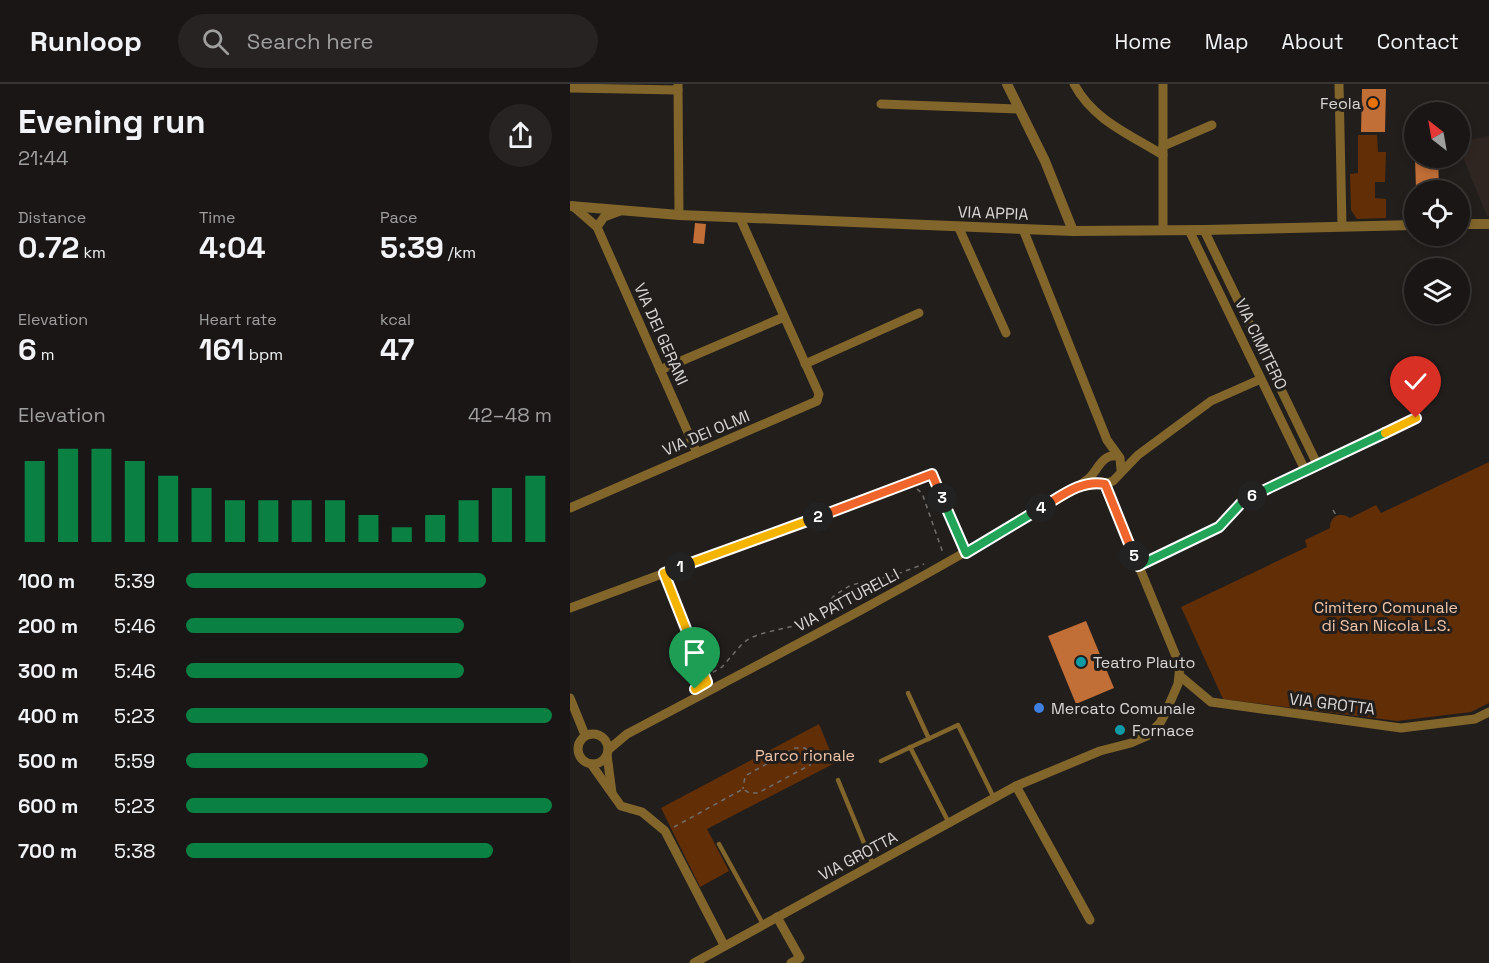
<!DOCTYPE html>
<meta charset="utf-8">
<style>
:root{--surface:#191615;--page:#262322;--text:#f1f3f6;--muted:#9f9fa0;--line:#373534;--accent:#0b8043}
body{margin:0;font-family:"Space Grotesk",sans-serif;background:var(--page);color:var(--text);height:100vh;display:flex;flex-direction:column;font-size:22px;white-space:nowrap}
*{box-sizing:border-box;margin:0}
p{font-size:20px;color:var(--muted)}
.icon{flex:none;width:33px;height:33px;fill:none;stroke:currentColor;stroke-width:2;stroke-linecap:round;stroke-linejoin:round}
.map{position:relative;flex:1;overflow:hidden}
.panel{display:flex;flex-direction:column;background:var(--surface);width:570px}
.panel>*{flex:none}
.needle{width:39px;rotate:329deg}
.fabs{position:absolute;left:834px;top:18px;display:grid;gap:12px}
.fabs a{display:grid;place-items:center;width:66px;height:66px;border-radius:50%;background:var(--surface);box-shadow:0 3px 9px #0003,0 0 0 2px var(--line);font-size:30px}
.pin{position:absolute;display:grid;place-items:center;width:51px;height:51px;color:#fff;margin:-62px -26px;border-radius:50% 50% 50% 0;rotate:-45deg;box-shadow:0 0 6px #0007}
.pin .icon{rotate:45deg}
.km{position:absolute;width:30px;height:30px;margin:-15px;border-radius:50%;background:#222;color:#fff;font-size:16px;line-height:30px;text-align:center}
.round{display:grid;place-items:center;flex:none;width:63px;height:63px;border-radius:32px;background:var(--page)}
.head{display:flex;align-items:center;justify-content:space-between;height:102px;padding:0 18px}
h1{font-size:33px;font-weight:700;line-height:45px}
.figures{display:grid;grid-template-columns:repeat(3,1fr);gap:9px;height:102px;padding:6px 18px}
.figures div{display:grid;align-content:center}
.figures b{font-size:30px;font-weight:700}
.figures small{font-size:16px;font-weight:400}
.figures p{font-size:16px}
.chart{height:168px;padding:12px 18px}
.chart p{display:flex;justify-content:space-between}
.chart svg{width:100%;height:108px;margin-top:6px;stroke:var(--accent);stroke-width:6}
ul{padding:0 18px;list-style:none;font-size:20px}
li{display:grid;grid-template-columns:96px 72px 1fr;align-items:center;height:45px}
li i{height:15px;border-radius:8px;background:var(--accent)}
header{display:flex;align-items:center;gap:36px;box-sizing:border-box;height:84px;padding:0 30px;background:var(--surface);border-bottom:2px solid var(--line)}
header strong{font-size:28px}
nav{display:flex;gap:33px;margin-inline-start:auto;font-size:21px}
.search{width:420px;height:54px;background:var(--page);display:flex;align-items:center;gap:15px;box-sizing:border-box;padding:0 21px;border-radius:33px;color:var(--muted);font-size:22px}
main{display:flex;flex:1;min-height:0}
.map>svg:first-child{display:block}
</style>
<header>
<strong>Runloop</strong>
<div class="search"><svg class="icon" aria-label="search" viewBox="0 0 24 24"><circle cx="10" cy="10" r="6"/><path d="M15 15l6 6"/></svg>Search here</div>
<nav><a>Home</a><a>Map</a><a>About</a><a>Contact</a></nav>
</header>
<main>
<section class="panel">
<div class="head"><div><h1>Evening run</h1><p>21:44</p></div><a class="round"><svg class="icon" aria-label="share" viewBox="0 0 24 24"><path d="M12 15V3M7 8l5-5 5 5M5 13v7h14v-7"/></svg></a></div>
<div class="figures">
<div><p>Distance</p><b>0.72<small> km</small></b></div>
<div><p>Time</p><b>4:04</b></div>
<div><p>Pace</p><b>5:39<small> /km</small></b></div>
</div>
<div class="figures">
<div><p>Elevation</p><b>6<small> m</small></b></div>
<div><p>Heart rate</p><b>161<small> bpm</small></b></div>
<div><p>kcal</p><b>47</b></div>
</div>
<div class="chart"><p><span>Elevation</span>42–48 m</p>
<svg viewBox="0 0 160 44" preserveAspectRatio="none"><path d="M5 44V11M15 44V6M25 44V6M35 44V11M45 44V17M55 44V22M65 44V27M75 44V27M85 44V27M95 44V27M105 44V33M115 44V38M125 44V33M135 44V27M145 44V22M155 44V17"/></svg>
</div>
<ul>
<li><b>100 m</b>5:39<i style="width:82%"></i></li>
<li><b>200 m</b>5:46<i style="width:76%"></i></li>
<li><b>300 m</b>5:46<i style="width:76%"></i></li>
<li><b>400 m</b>5:23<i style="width:100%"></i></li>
<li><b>500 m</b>5:59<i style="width:66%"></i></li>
<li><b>600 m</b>5:23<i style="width:100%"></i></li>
<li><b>700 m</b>5:38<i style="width:84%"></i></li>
</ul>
</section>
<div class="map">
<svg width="919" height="879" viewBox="0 0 919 879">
<rect width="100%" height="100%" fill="#211e1c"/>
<polygon fill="#2f2621" points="919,52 919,132 917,132 890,66 890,58"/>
<g fill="#622e06">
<polygon points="788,51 807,51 808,68 816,68 815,98 805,98 805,114 816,115 816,134 787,135 781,126 780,90 788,89"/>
<path d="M919,378v241l-18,9 -74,9 -174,-22 -42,-92 126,-60 -2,-7 25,-12c0,-12 10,-17 20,-10l26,-13 5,8z"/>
<polygon points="249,640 265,679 137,745 159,787 130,803 91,724"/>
</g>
<g fill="#c16e37">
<polygon points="792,5 816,5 815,48 791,48"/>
<polygon points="845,74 868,74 869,106 846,106"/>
<polygon points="125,139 136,140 134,160 123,159"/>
<polygon points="516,537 544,604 506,620 478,552"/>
</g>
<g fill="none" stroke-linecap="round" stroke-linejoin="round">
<g stroke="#726f6d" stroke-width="1.5" stroke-dasharray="4.5 4.5" stroke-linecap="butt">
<polyline points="347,405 352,409 373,469"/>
<polyline points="763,426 766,431"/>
<polyline points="97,497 135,593"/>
<polyline points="135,593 152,583 172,560 180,554 194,549 232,540 252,525 265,511 281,501 322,492 354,480"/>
<polyline points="104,743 173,705 179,709 188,709 240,681 241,670 235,664 225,664 175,692 173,705"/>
</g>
<g stroke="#81652b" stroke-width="4.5">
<polyline points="338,609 359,655"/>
<polyline points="340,663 379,739"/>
<polyline points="311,677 388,641 424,714"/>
<polyline points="268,696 303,781"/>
<polyline points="149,760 193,840"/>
</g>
<g stroke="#81652b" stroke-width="9">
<polyline points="108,0 109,131"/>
<path d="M504,0c19,36 55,50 89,71"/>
<polyline points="769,0 772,142"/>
<polyline points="0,4 108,6"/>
<polyline points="311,20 449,25"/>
<polyline points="593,62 642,41"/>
<polyline points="3,122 27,143 127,369"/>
<polyline points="388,142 436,249"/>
<polyline points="27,143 34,133 50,127"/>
<polyline points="453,145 537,356 550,374 551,386"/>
<polyline points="593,146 593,0"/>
<polyline points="619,146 736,388"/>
<polyline points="634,146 748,382"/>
<polyline points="235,280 349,229"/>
<polyline points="90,286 214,233"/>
<polyline points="510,402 535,400 543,397 568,371 641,317 691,295"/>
<polyline points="0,424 247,317 249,310 170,134"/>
<polyline points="569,482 649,443 674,416 846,334"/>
<polyline points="0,524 362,390 396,469"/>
<polyline points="610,592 641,618 831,644 905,635 919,628"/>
<polyline points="0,614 15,651"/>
<circle cx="23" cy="665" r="15"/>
<path d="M38,666l19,-16c128,-68 258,-134 383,-208 26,-15 54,-28 78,-47 10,-8 13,-25 29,-23"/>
<polyline points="37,671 42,709"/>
<polyline points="21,680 51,722 72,728 95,747 154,861"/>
<polyline points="446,702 520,836"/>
<polyline points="207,833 230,874 221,879"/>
<polyline points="124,879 446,702 530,667 561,659 577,652 590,639 595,630 608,600 610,582 535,400"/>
</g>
<g stroke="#81652b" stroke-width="10">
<polyline points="437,0 475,77 503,147"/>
<polyline points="0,122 109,131 503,147 634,146 844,141"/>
<polyline points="890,140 919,140"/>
</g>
</g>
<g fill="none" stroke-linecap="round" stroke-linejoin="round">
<g stroke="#fff" stroke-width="12">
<polyline id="split-1" points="110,483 94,489 137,598 125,605"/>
</g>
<g stroke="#fff" stroke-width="12">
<polyline id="split-2" points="110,483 248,433"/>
</g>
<g stroke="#fff" stroke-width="12">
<polyline id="split-3" points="248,433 362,390 372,414"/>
</g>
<g stroke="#fff" stroke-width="12">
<polyline id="split-4" points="372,414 396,469 471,424"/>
</g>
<g stroke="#fff" stroke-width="12">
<path id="split-5" d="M471,424c19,-11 40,-29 64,-24l29,72"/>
</g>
<g stroke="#fff" stroke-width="12">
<polyline id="split-6" points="564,472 568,482 649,443 674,416 682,412"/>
</g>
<g stroke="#fff" stroke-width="12">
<polyline id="split-7" points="682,412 815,349"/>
</g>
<g stroke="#fff" stroke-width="12">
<polyline id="split-8" points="815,349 846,334"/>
</g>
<use href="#split-1" stroke="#f5b400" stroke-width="8"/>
<use href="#split-2" stroke="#f5b400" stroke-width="8"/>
<use href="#split-3" stroke="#f0652b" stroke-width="8"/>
<use href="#split-4" stroke="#22a559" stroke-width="8"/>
<use href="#split-5" stroke="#f0652b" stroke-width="8"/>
<use href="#split-6" stroke="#22a559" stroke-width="8"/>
<use href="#split-7" stroke="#22a559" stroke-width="8"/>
<use href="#split-8" stroke="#f5b400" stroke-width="8"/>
</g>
<circle fill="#e8710a" stroke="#211e1c" stroke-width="2" cx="803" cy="19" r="6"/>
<g fill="#0f9aa8" stroke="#211e1c" stroke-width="2">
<circle cx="511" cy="578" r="6"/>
<circle cx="550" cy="646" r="6"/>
</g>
<circle fill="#3f7fe0" stroke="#211e1c" stroke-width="2" cx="469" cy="624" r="6"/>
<g text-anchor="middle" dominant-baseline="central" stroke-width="6" stroke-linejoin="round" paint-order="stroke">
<g font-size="16" fill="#d9d7d6" stroke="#211e1c" text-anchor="start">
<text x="791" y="19" text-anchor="end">Feola</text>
<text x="523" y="578">Teatro Plauto</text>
<text x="481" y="624">Mercato Comunale</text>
<text x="562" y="646">Fornace</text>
</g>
<g font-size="16" fill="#d9d7d6" stroke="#211e1c">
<text transform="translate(423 129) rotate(2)">VIA APPIA</text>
<text transform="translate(91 250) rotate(66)">VIA DEI GERANI</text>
<text transform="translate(691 260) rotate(64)">VIA CIMITERO</text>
<text transform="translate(136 349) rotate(-23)">VIA DEI OLMI</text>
<text transform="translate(277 516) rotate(-28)">VIA PATTURELLI</text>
<text transform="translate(762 620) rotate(7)">VIA GROTTA</text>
<text transform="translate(288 772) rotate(-28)">VIA GROTTA</text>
</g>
<g font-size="16" fill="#f2c6ab" stroke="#211e1c">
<text x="816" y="523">Cimitero Comunale<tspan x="816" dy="18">di San Nicola L.S.</tspan></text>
<text x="235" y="671">Parco rionale</text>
</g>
</g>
</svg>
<div class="fabs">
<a><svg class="needle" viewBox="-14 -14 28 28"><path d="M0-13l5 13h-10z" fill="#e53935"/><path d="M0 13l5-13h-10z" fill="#9f9fa0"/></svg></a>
<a><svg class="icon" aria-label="locate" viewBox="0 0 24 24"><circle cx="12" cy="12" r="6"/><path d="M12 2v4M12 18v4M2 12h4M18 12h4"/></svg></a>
<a><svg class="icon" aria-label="layers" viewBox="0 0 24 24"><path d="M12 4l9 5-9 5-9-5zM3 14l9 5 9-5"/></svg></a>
</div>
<div class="pin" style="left:125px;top:605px;background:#1e9e55"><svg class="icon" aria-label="arrive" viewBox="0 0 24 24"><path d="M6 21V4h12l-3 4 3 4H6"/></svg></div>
<div class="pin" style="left:846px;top:334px;background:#d93025"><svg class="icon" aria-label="check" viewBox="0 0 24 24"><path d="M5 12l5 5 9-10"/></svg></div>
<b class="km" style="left:110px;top:483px">1</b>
<b class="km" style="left:248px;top:433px">2</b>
<b class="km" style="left:372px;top:414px">3</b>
<b class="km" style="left:471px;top:424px">4</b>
<b class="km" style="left:564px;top:472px">5</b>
<b class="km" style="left:682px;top:412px">6</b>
</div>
</main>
